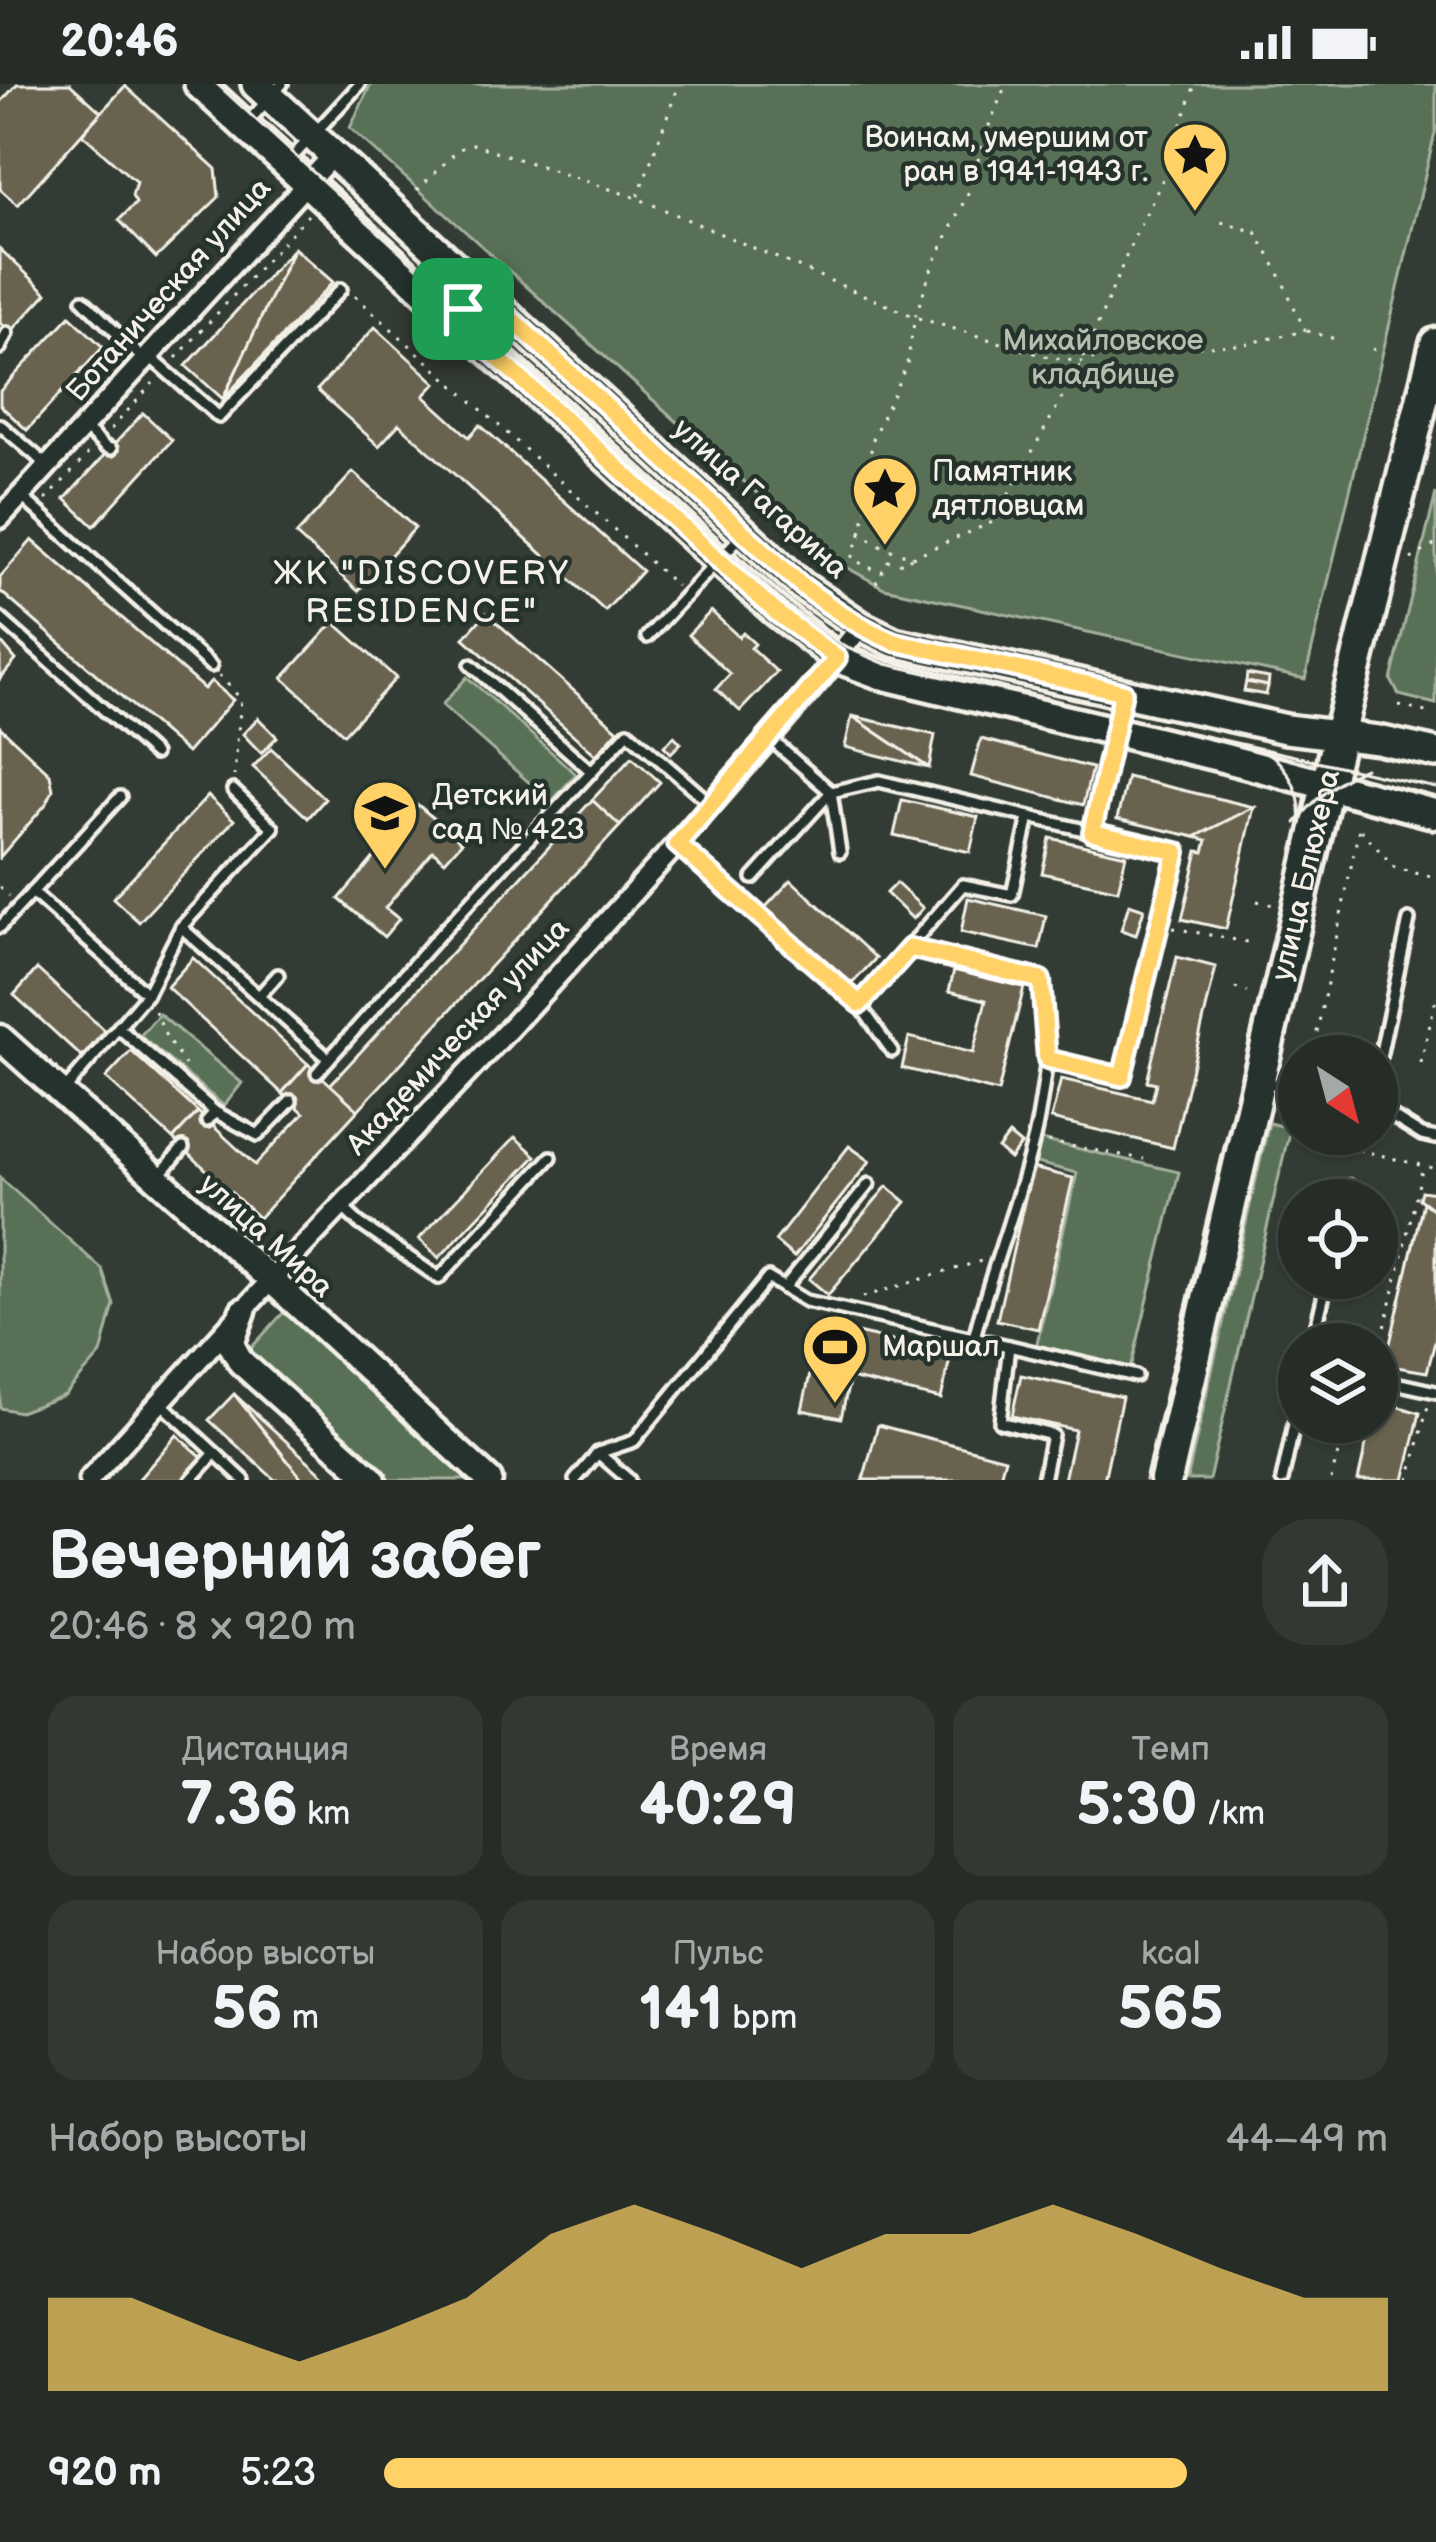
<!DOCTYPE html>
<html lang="ru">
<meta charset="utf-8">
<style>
:root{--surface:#262d27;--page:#323933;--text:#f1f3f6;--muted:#a4a8a7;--line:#424944;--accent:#ffd166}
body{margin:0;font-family:"Balsamiq Sans",sans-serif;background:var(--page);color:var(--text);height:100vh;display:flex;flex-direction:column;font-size:45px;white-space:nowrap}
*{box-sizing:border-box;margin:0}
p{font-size:39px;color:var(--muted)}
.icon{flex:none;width:66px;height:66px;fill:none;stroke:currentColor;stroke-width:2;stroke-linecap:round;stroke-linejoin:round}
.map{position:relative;height:1396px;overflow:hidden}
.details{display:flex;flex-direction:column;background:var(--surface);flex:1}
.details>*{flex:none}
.needle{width:78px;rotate:144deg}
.buttons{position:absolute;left:1278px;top:951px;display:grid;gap:24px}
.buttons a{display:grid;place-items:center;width:120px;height:120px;border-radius:50%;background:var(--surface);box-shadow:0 3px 9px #0004,0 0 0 3px var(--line);font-size:60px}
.pin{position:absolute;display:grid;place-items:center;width:102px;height:102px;color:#fff;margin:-51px;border-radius:24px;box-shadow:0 6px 18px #0006}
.round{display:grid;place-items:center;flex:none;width:126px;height:126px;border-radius:48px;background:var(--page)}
.head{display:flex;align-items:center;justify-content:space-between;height:204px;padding:0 48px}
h1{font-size:66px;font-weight:800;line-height:90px}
.stats{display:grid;grid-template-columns:repeat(3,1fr);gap:18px;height:204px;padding:12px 48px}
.stats div{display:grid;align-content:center;border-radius:30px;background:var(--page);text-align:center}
.stats b{font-size:60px;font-weight:800}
.stats small{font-size:33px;font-weight:400}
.stats p{font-size:33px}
.chart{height:336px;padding:24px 48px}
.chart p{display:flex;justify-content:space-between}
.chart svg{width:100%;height:216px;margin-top:12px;fill:var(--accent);opacity:.7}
ul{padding:0 48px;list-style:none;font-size:39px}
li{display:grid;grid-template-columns:192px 144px 1fr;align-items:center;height:90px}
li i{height:30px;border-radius:15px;background:var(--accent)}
.status{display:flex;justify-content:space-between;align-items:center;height:84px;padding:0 60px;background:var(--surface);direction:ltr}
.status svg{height:33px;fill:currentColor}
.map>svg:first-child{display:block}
</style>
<div class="status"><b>20:46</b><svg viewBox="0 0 49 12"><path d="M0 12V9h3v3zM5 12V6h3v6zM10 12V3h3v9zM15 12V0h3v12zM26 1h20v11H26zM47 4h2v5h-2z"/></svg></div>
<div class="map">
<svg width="1436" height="1396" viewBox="0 0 1436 1396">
<rect width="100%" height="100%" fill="#333c34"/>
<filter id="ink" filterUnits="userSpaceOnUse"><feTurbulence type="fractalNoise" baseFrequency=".00833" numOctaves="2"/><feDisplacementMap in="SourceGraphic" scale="24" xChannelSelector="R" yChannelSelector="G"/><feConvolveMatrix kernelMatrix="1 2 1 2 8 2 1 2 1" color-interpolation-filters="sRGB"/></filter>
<g filter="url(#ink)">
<g fill="#587156" stroke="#a6b19f" stroke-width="3">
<polygon points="371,0 1436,0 1436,45 1305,595 884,504 828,473 350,44"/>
<polygon points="1436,409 1436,620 1399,611 1391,596"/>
<polygon points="467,593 576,690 551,718 442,621"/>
<polygon points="159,930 242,999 224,1022 140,952"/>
<polygon points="1269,1039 1290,1044 1209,1396 1187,1396"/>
<polygon points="1041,1056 1179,1088 1131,1284 1036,1263 1077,1089 1036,1079"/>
<polygon points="0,1094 102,1185 114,1220 101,1270 65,1311 20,1328 0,1324"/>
<polygon points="293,1218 489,1396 373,1396 247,1284 252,1263"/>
</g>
<g fill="#676250" stroke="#f4f1e8" stroke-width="3">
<polygon points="17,0 70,0 101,28 18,121 0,105 0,19"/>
<polygon points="125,2 216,85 219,113 156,174 119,136 136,119 132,112 136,98 82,50"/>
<polygon points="294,164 223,315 186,282"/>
<polygon points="294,164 333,198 223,315"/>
<polygon points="0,165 47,209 11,248 0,239"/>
<polygon points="70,232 103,263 27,346 0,321 0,307"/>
<polygon points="375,243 436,299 424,312 469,353 480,341 642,487 605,527 399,340 379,362 317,306"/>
<polygon points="143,329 172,356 94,442 65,415"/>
<polygon points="353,388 415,444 358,507 296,451"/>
<polygon points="32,456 204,605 211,597 233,616 187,669 0,507 0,493"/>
<polygon points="711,527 739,553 743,549 755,560 751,564 777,588 740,627 716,605 730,590 688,551"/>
<polygon points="486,529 618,646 596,671 464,554"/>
<polygon points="334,538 396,594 344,650 283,594"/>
<polygon points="0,557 16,576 0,595"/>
<polygon points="1247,590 1269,594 1268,602 1246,598"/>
<polygon points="1246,598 1268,602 1266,611 1244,607"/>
<polygon points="852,632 935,651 929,684"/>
<polygon points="852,632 929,684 845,663"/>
<polygon points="258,634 277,653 261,669 243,650"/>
<polygon points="0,643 50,690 53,706 47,719 0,773"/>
<polygon points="674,652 681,659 671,669 664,662"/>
<polygon points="981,655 1092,684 1083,721 971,692"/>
<polygon points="271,664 325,715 308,734 253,683"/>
<polygon points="632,673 660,698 620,742 592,716"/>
<polygon points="1127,693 1254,723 1195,753 1117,735"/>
<polygon points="208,712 234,736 139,838 113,814"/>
<polygon points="592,716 620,742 358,1026 330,1001"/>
<polygon points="902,716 978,733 970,768 894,751"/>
<polygon points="418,721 462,758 445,777 433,767 385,824 399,835 384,853 339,815"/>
<polygon points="1254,723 1226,845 1182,835 1198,767 1204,768 1207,756 1195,753"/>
<polygon points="1050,754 1126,771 1118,806 1042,789"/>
<polygon points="791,796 876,874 848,904 763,826"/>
<polygon points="896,799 923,824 913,835 886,809"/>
<polygon points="968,814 1046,832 1039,865 961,848"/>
<polygon points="1129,820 1144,825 1136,851 1121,846"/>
<polygon points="1177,873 1216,883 1173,1064 1051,1035 1061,995 1152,1016 1156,999 1147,997"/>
<polygon points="193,874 308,980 282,1009 167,903"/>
<polygon points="37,885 105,947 82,973 14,911"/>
<polygon points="954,886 1024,903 998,1008 902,984 909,953 973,969 986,916 949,907"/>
<polygon points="131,967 198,1028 173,1055 106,994"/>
<polygon points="308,980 358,1026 259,1134 173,1055 198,1028 255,1081 304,1029 282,1009"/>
<polygon points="1009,1051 1021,1061 1010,1075 998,1065"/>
<polygon points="515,1053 536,1072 439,1174 419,1155"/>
<polygon points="849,1062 870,1077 794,1173 775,1157"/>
<polygon points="1032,1084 1073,1094 1038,1245 997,1236"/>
<polygon points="887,1102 906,1118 828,1211 809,1195"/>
<polygon points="1421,1107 1436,1109 1436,1128 1419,1115"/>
<polygon points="1423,1118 1436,1128 1436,1254 1427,1288 1385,1281"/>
<polygon points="821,1241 951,1270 941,1315 850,1294 841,1334 802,1326"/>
<polygon points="1021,1291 1122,1313 1104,1396 1064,1396 1075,1346 1012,1332"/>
<polygon points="234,1310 329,1396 303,1396"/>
<polygon points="234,1310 303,1396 275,1396 209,1336"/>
<polygon points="1377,1316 1420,1329 1404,1396 1358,1396 1371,1338 1377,1338"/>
<polygon points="878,1341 1005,1374 999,1396 863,1396"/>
<polygon points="177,1351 203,1374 186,1393 183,1396 138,1396"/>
</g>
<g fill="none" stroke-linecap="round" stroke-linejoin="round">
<g stroke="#f4f1e8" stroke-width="18">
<g id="service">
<polyline points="248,38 282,0"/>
<polyline points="290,76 359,1"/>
<polyline points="83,216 145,277"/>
<polyline points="439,251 477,210"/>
<polyline points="0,264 7,249"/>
<polyline points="149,272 219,333 341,205"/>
<polyline points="0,341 48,382"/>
<polyline points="84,343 105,363 111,365"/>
<polyline points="21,412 211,582"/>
<polyline points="0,534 154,670"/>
<polyline points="647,553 741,452"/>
<polyline points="471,581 592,688"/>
<polyline points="768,653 831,708 840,768"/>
<polyline points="1092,748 1122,613"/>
<polyline points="678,760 859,920 963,801 1012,811 1029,733"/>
<path d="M753,794l78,-86 48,-11 298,71 -55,225 -75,-18c-4,27 -7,56 -14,83 -16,66 -43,130 -59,196"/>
<polyline points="32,808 147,910"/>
<polyline points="0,843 120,713"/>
<polyline points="181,843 329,975 317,989"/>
<polyline points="910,864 1041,896 1047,975"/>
<polyline points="259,912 278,891"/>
<polyline points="859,920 892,967"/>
<polyline points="120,945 215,1028"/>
<polyline points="329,975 443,847 628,648 711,720"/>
<polyline points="1377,987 1409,836"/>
<polyline points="1264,998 1299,1005"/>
<polyline points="62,1009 147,910 181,843 273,744 233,706"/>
<polyline points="1377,1023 1422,1051 1436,1054"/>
<polyline points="207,1037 215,1028 258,1051 291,1017"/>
<polyline points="159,1092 183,1064"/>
<polyline points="1346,1116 1349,1102"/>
<polyline points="341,1122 359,1139 439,1194 551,1073"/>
<polyline points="784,1204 869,1100"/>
<polyline points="1312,1260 1328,1194"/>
<polyline points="1377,1295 1436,1308"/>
<polyline points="162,1320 215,1369 191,1396"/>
<polyline points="215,1369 244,1396"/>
<polyline points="598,1369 629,1396"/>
<polyline points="575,1396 598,1369 634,1357 768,1194 806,1217 1009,1262"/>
<polyline points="1043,1396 1052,1351 1000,1338 1009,1262 1136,1292"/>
<polyline points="1282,1396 1299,1318"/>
</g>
</g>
<g stroke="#f4f1e8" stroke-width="27">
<g id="minor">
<polyline points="0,434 333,71"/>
<polyline points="89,1396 271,1196 509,945 677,760 822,592 861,542"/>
</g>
</g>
<g stroke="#f4f1e8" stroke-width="33">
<g id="tertiary">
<polyline points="0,954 271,1196 489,1396"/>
<polyline points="243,1227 231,1260 241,1278 373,1396"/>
</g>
</g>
<g stroke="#f4f1e8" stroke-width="36">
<g id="secondary">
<polyline points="199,0 718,476 778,529 837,574 882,591 1220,673 1436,730"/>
<polyline points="256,0 802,502 861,542 894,558 1286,645 1378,656 1436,669"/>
</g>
</g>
<g stroke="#f4f1e8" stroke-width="39">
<g id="primary">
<path id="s1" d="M1166,1396l166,-716 104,-420"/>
</g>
</g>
<g stroke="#f4f1e8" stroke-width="3" stroke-dasharray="3 9" stroke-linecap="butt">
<polyline points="417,106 459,65 473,60 637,114 915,233 1048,273 1082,278 1130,264 1240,261 1305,247 1277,185 1256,148 1221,138"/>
<polyline points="638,112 679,0"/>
<polyline points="355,212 677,502"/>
<polyline points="1307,247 1339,256"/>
<polyline points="1372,265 1383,268"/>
<polyline points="176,274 308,131"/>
<polyline points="111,345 153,299"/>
<polyline points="46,416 88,370"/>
<polyline points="861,449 867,422 862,413 874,351 907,280 915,233 932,183 969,107 986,49 1006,0"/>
<polyline points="912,473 993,438 1082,278 1133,156 1166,89 1195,0"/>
<polyline points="1411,475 1436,460"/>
<polyline points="876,499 888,477 904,480 912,473 885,464 861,449 852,475 881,489"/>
<polyline points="219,591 241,615 234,692"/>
<polyline points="1399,622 1426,628"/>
<polyline points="1361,746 1395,784 1436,794"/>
<polyline points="0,803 9,812"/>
<polyline points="1257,817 1273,821"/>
<polyline points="1173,844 1247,858"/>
<polyline points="1235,904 1247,908"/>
<polyline points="155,927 167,955 185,981"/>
<polyline points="1312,972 1359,744"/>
<polyline points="1421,979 1436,914"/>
<polyline points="1299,1032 1295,1050 1436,1085"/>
<polyline points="1048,1058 1144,1075"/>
<polyline points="863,1213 981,1177"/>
<polyline points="1377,1278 1423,1082"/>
<polyline points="1331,1396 1346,1338"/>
<polyline points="1409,1396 1428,1322"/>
</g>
<use href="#service" stroke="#26332d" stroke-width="9"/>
<use href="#minor" stroke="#26332d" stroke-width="18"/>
<use href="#tertiary" stroke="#26332d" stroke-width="24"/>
<use href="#secondary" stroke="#26332d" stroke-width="27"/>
<use href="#primary" stroke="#26332d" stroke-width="30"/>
<g stroke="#f4f1e8" stroke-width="3">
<polyline points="217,0 786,521 845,563 886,580 1436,704"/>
<path d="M1296,739c18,-24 41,-43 69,-55"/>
<path d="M1145,1396l154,-649c6,-34 -7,-60 -34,-82"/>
</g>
</g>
</g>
<g fill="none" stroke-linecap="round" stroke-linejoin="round" filter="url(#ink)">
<g stroke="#fff" stroke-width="24">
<path id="route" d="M480,206l322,296c29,21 59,43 93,56l228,50 -31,140 85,20 -55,225 -75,-18 -6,-79 -131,-32 -50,56 -183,-160 160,-186 -59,-44 -324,-296z"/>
</g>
<use href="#route" stroke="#ffd166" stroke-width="15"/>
</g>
<defs>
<g id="sight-pin" transform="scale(3.45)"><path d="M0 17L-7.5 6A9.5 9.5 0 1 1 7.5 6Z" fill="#ffd166" stroke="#26332d"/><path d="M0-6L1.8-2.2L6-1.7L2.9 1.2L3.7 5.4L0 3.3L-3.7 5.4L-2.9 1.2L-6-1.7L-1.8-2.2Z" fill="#111"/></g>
<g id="school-pin" transform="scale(3.45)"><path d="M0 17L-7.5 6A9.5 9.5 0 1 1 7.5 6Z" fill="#ffd166" stroke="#26332d"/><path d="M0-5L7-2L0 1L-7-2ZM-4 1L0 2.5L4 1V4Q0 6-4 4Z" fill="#111"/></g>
<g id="stadium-pin" transform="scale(3.45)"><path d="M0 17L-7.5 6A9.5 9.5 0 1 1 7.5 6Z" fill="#ffd166" stroke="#26332d"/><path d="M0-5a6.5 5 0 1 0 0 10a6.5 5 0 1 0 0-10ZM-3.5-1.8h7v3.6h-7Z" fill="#111"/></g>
</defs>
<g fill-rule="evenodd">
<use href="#sight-pin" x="1195" y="71"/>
<use href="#sight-pin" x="885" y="405"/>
<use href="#school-pin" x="385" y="729"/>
<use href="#stadium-pin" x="835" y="1263"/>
</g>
<g text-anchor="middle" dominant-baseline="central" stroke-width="9" stroke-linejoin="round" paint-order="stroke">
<g font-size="30" fill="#f4f1e8" stroke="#26332d" text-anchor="start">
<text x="1148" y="54" text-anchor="end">Воинам, умершим от<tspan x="1148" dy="34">ран в 1941-1943 г.</tspan></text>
<text x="932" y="388">Памятник<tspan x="932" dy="34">дятловцам</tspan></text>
<text x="432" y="712">Детский<tspan x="432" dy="34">сад № 423</tspan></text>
<text x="882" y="1263">Маршал</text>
</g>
<g font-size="30" fill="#f4f1e8" stroke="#26332d">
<text transform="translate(169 206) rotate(-48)">Ботаническая улица</text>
<text transform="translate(760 415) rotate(42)">улица Гагарина</text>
<text stroke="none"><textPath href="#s1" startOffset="621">улица Блюхера</textPath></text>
<text transform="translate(458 953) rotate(-47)">Академическая улица</text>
<text transform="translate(266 1152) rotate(42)">улица Мира</text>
</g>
<g font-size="30" fill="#b6beae" stroke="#26332d">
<text x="1103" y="257">Михайловское<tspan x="1103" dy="34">кладбище</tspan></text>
</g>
<g font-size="33" letter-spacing="3" fill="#f4f1e8" stroke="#26332d">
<text x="422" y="490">ЖК "DISCOVERY<tspan x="422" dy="38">RESIDENCE"</tspan></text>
</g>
</g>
</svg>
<div class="buttons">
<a><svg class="needle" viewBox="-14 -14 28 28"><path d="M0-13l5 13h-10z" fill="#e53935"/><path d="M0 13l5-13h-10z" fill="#a4a8a7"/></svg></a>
<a><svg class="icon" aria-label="locate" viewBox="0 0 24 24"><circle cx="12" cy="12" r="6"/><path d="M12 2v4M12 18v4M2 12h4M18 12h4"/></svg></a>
<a><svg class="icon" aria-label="layers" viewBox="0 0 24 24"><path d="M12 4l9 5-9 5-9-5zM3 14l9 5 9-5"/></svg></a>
</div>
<div class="pin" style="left:463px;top:225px;background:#1e9e55"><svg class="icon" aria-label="arrive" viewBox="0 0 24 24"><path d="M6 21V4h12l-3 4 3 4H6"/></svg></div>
</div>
<section class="details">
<div class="head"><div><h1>Вечерний забег</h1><p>20:46 · 8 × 920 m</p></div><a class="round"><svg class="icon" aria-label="share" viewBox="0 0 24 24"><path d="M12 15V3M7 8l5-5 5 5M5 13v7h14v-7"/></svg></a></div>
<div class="stats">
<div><p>Дистанция</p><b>7.36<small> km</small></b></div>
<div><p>Время</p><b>40:29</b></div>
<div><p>Темп</p><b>5:30<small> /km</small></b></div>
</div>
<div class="stats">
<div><p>Набор высоты</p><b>56<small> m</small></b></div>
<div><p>Пульс</p><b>141<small> bpm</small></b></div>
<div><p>kcal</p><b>565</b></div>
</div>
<div class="chart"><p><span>Набор высоты</span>44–49 m</p>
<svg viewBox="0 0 160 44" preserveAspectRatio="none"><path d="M0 44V25L10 25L20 32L30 38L40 32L50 25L60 12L70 6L80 12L90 19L100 12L110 12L120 6L130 12L140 19L150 25L160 25V44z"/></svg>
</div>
<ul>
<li><b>920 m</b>5:23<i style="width:80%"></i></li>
</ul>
</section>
